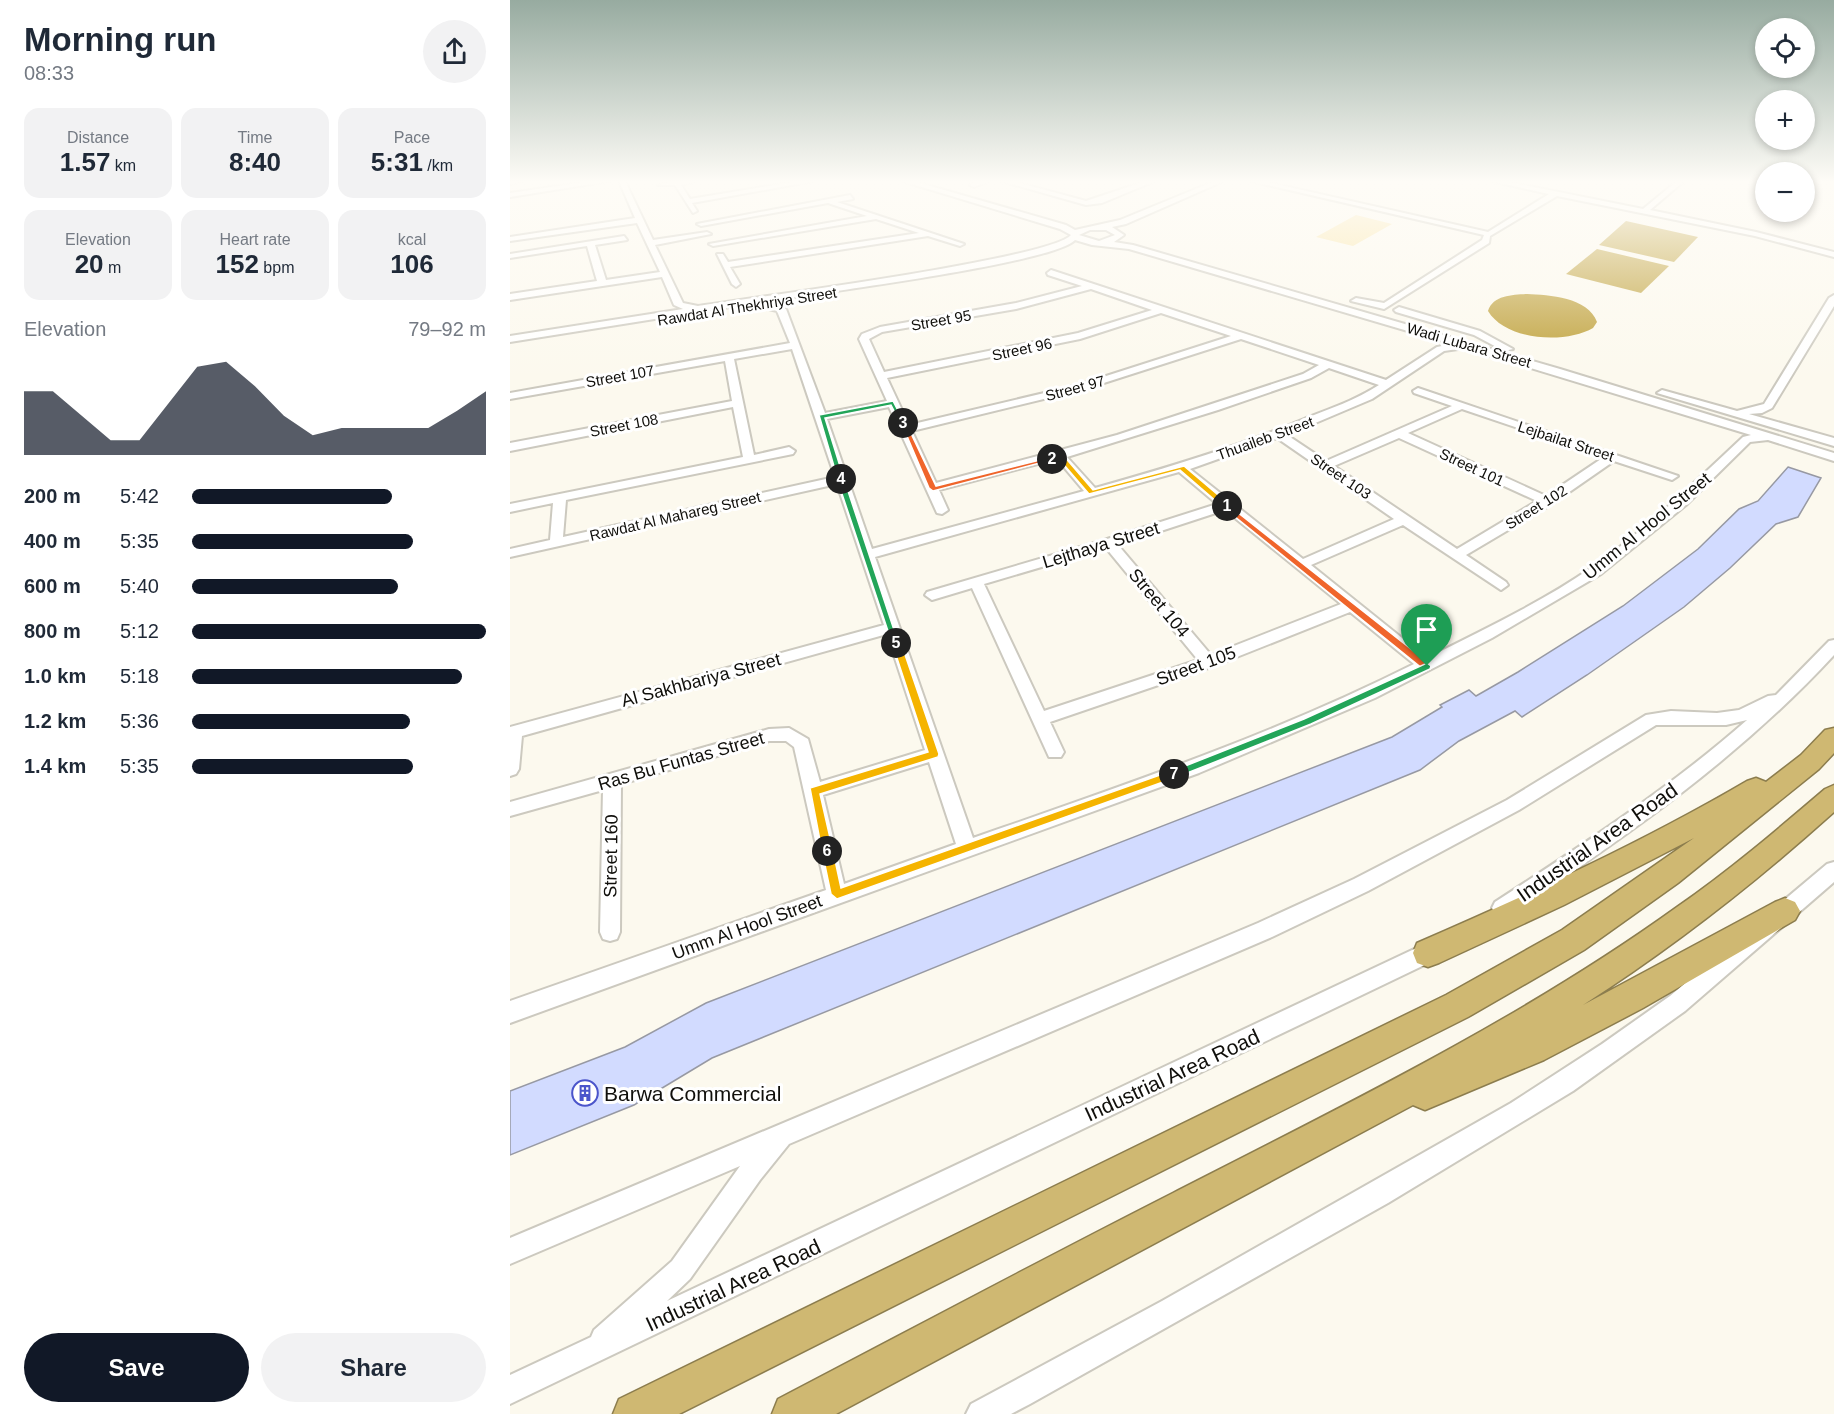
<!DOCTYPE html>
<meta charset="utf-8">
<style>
:root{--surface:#fff;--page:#f2f2f3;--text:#1f2937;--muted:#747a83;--accent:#111827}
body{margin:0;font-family:Helvetica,sans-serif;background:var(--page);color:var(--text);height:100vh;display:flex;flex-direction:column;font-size:22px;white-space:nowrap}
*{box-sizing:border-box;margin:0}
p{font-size:20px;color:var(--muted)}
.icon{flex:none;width:33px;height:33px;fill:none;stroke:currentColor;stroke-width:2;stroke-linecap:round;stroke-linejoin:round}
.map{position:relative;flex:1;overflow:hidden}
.panel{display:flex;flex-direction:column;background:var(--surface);width:510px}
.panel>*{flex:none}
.buttons{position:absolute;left:1245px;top:18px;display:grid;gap:12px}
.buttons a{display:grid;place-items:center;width:60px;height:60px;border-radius:50%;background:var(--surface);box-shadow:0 3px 9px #0003;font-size:30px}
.pin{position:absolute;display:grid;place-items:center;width:51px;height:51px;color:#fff;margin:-62px -26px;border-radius:50% 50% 50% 0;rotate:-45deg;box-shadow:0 0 6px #0007}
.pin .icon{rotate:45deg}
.km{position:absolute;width:30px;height:30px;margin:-15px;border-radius:50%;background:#222;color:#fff;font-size:16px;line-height:30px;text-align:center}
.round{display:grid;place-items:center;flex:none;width:63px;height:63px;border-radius:32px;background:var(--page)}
.overview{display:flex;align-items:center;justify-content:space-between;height:102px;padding:0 24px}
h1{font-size:33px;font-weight:800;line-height:45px}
.stats{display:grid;grid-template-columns:repeat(3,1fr);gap:9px;height:102px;padding:6px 24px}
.stats div{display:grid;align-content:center;border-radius:15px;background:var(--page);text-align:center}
.stats b{font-size:26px;font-weight:800}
.stats small{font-size:16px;font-weight:400}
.stats p{font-size:16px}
.chart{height:168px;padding:12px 24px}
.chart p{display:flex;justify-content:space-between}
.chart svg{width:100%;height:108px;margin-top:6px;fill:var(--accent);opacity:.7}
.cta{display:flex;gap:12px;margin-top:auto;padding:12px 24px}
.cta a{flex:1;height:69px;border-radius:36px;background:var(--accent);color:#fff;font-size:24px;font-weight:800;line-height:69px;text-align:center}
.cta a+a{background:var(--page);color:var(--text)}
ul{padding:0 24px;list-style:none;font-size:20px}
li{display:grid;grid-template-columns:96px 72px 1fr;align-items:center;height:45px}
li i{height:15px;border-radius:8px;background:var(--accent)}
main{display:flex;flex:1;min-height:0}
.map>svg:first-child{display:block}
</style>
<main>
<section class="panel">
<div class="overview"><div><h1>Morning run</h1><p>08:33</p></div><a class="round"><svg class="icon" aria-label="share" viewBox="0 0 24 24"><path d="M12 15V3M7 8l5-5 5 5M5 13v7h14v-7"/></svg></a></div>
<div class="stats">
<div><p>Distance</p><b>1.57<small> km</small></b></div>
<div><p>Time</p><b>8:40</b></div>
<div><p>Pace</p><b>5:31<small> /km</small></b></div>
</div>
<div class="stats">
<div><p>Elevation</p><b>20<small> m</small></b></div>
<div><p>Heart rate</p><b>152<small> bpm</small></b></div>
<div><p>kcal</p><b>106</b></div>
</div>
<div class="chart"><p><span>Elevation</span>79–92 m</p>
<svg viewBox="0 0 160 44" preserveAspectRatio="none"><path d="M0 44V18L10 18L20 28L30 38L40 38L50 23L60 8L70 6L80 16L90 28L100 36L110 33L120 33L130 33L140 33L150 26L160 18V44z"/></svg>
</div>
<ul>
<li><b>200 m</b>5:42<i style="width:68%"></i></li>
<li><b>400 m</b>5:35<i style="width:75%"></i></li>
<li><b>600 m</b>5:40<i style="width:70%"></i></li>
<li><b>800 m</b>5:12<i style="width:100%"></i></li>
<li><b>1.0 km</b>5:18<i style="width:92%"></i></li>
<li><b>1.2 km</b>5:36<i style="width:74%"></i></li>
<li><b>1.4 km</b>5:35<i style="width:75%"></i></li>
</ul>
<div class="cta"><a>Save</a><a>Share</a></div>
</section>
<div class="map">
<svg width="1324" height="1414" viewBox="0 0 1324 1414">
<rect width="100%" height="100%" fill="#fcf9ee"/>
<polygon fill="#f9e29c" points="846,215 882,224 843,246 806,237"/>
<g fill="#bd9e35">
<polygon points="1116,221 1188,237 1164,262 1089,245"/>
<polygon points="1087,249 1159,266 1131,293 1056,274"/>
<path d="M1017,294c22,1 61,3 70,28l-4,6c-27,16 -87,13 -105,-17 5,-16 25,-16 39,-17z"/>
</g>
<polygon fill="#d2dbff" stroke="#9799a3" stroke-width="1.5" points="1278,467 1311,478 1288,517 1266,524 1220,568 1174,607 1077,675 1012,717 1005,711 949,741 910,770 202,1058 124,1105 0,1155 0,1091 115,1047 196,1003 882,737 932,707 930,705 959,690 966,696 1008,672 1113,606 1188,549 1229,509 1248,501"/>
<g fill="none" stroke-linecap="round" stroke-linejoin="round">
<g stroke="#ccc9bf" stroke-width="4">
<g id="minor">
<polygon points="0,181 12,181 0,184"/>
<polygon points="82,181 100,181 0,197 0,193"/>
<path d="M109,181h6l28,59 54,-8 4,2 -56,11 28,58 15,3c52,-8 352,-47 373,-71l-11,-6 -158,-48h11l153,44 9,5 45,-10 95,-39h9l-98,43 -14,3 12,8 -10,7 19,3 427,124 274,84v8l-66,-21 -18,2 -64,63 -85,69 -109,64 -117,60 -176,75 -689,250v-22l316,-111 -32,-143 -8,-6h-17l-148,43 -1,148 -3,7 -7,2 -7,-2 -3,-7 3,-142 -93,26v-14l259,-73 20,-1 19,11 12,43 105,-32 -38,-116 -365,102 -3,33 -3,5 -6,2v-49l374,-102 -47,-141 -327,73v-8l40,-9 3,-37 -43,9v-8l233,-47 -10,-50 -223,44v-8l222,-42 -7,-40 -215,38v-6l280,-50 -13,-32 -21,-5 -1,-3 -245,39v-6l173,-27 -9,-4 -12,-28 -152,23v-6l87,-13 -10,-35 -77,12v-4l114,-18 3,4 -32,5 11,35 54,-8 -23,-49 -127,18v-4l125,-19zM580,230h16l9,5 -16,6 -20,-6zM565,240l17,5 37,4 323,95 -15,3 -51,33 -335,-110 -4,3 1,2 34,11 -66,17 -136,24 -18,7 -3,5 28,62 -62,12 -39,-104 -24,-7c48,-8 289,-38 313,-62zM581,289l61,21 -74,23 -194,39 -15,-33 13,-7 134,-23zM651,313l70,23 -153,49 -169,40 -22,-47 193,-39zM731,339l78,26 -16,9 -186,61 -181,48 -24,-52 173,-42zM955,348l286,87 -8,2c-48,45 -97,93 -152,131 -49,34 -110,63 -164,90l-116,-93 92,-40 98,65 7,-5 -2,-3 -40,-27 86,-51 62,-43 58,19 6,-4 -260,-88 -5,3 1,2 38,13 -126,55 -39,-26 85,-36 72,-48zM282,349l43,128 -272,60 3,-37 227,-46 2,-3 -6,-4 -35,8 -20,-96zM819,368l50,17c-23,15 -50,24 -75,34 -68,28 -138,49 -209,69l-28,-31 151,-47 93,-32zM379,407l48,106 5,1 6,-4 -9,-20 118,-31 27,32 -212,58 -45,-130zM952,409l142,48 -58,39 -138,-63zM767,438l117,81 -91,40 -113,-90zM889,438l138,63 -80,48 -123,-83zM669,472l38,32 -113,36 -177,52 -2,3 7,5 40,-12 77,169h12l3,-5 -14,-30 164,-56 136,-54 64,52c-141,71 -292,122 -441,174l-98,-281zM715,510l116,94 -130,51 -93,-110zM596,548l92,112 -154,51 -60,-127zM419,762l27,82 -112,40 -21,-89z"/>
<polygon points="167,181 186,181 171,185 180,199 289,181 304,181 182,203 187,211 183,213 165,185 148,185"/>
<polygon points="469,181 479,181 464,187 460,185"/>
<polygon points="491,181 502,181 576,201 636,181 645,181 592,203 576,205"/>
<polygon points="740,181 752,181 978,232 1039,194 981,181 994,181 1133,209 1167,181 1174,181 1140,210 1246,232 1324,252 1324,257 1245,236 1047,196 980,236 979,243 874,309 841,301 846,298 874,303 972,240 974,235"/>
<polygon points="340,195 343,199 327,202 454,244 450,246 418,236 220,267 230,284 226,287 222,284 207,254 213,254 218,262 409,233 366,219 203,246 199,244 357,216 318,203 191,226 187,224"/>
<polygon points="1324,295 1324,306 1262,408 1252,413 1239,414 1324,438 1324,446 1147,393 1152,390 1227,411 1254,404 1319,298"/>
<polygon points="889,307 970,331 1003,349 994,351 964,335 886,312 884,310"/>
<path d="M1324,640v15c-94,102 -209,183 -325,259l-7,3 -7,-3 -3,-6 3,-6c86,-56 175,-114 252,-182l-21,5h-70l-137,85 -151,81 -96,46 -483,207 -29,36 -70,99 -23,22 760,-358 7,-3 7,3 3,7 -3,7 -931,447v-29l81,-38 3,-7 78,-69 68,-95 -230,98v-26l748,-315 96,-44 153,-79 139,-85 25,-4 46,2 22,-3 29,-14 8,-1 53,-54z"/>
<polygon points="1324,862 1324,882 1175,1011 1063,1091 878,1203 520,1404 501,1414 456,1414 461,1404 652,1301 1001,1103 1092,1044 1160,996 1317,864"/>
</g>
</g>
<g stroke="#8c7d4e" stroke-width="3">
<g id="highway">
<path d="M1324,728v25l-15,16 -141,114 -94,67 -116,67 -789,397h-66l6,-15 827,-404 116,-65 132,-92 -130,67 -125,58 -11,4 -11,-4 -4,-10 4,-10c113,-49 224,-100 330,-162l9,-3 10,4 35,-27 24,-25z"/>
<path d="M1324,785v27c-79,71 -162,136 -251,193l192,-103 10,-4 10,4 5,9 -5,9 -152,88 -99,52 -119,50 -12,-5 -577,309h-64l6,-15c132,-69 263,-139 395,-206 172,-88 347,-173 504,-286 52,-36 100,-77 148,-118z"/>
</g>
</g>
<use href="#minor" fill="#fff" fill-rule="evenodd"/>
<use href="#highway" fill="#cfb872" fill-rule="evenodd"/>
</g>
<linearGradient id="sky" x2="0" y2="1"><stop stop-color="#97aba0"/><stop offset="0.48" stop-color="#fefcf7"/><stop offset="1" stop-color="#fefcf7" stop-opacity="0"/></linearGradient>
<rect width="1324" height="379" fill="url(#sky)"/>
<polygon fill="#f0652b" stroke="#fff" stroke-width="1.5" points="717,504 920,664 920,669 913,669 714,508"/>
<polygon fill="#f5b400" stroke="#fff" stroke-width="1.5" points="553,455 583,490 674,466 721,506 714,508 670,470 579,494 549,459 538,459"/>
<polygon fill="#f0652b" stroke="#fff" stroke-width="1.5" points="391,422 396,423 426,486 542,457 545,459 423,491 419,488"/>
<polygon fill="#22a559" stroke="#fff" stroke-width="1.5" points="383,401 395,424 391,424 381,405 315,418 334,479 328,480 309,415"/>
<polygon fill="#22a559" stroke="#fff" stroke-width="1.5" points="331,476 334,479 389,645 382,643 327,479"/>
<polygon fill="#f5b400" stroke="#fff" stroke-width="1.5" points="386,639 391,643 429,754 428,757 310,794 323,851 317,856 312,851 300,788 418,752 382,643"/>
<polygon fill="#f5b400" stroke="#fff" stroke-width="1.5" points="664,770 667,772 667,777 327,899 321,894 312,851 313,848 317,846 323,851 331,888"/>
<polygon fill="#22a559" stroke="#fff" stroke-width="1.5" points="917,663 921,666 920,669 801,724 667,777 664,779 659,774 660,772 794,719"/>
<defs>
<g id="building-ring" transform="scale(1.35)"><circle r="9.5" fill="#fff" stroke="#4b55cb" stroke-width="1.5"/><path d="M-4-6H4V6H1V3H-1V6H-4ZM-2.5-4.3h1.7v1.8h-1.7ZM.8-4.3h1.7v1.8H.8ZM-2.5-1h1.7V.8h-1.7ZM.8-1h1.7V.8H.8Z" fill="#4b55cb"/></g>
</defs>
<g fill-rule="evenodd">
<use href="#building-ring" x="75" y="1093"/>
</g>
<g text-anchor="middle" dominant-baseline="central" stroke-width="6" stroke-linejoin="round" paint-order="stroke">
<g font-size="15" fill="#100f0b" stroke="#fff">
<text transform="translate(237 306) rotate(-9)">Rawdat Al Thekhriya Street</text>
<text transform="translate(431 320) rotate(-10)">Street 95</text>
<text transform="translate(959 345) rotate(16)">Wadi Lubara Street</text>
<text transform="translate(512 349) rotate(-12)">Street 96</text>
<text transform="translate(110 376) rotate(-10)">Street 107</text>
<text transform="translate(565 388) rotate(-15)">Street 97</text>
<text transform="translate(114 425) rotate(-11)">Street 108</text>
<text transform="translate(755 438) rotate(-20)">Thuaileb Street</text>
<text transform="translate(1056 441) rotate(18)">Lejbailat Street</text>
<text transform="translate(962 467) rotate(25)">Street 101</text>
<text transform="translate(831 476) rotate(34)">Street 103</text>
<text transform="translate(1026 507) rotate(-32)">Street 102</text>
<text transform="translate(165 516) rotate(-13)">Rawdat Al Mahareg Street</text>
</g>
<g font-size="18" fill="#100f0b" stroke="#fff">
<text transform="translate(1137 526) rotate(-39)">Umm Al Hool Street</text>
<text transform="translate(591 545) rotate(-17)">Lejthaya Street</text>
<text transform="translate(649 603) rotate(50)">Street 104</text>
<text transform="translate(686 666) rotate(-20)">Street 105</text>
<text transform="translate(191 680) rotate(-15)">Al Sakhbariya Street</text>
<text transform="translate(171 761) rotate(-16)">Ras Bu Funtas Street</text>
<text transform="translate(101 856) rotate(-89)">Street 160</text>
<text transform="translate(237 927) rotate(-20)">Umm Al Hool Street</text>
</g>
<g font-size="21" fill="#100f0b" stroke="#fff">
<text transform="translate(1087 842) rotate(-35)">Industrial Area Road</text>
<text transform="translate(662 1075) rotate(-25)">Industrial Area Road</text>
<text transform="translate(223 1285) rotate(-25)">Industrial Area Road</text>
</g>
<g font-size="21" fill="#100f0b" stroke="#fff" text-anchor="start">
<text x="94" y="1093">Barwa Commercial</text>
</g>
</g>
</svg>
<div class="buttons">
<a><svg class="icon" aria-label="locate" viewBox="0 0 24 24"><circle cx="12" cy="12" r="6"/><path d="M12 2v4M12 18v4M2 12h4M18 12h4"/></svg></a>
<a>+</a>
<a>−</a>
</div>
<div class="pin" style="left:917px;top:666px;background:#1e9e55"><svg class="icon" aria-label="arrive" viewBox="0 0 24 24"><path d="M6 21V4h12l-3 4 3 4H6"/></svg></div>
<b class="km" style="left:717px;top:506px">1</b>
<b class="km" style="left:542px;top:459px">2</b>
<b class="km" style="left:393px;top:423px">3</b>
<b class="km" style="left:331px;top:479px">4</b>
<b class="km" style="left:386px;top:643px">5</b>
<b class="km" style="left:317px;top:851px">6</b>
<b class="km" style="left:664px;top:774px">7</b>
</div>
</main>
